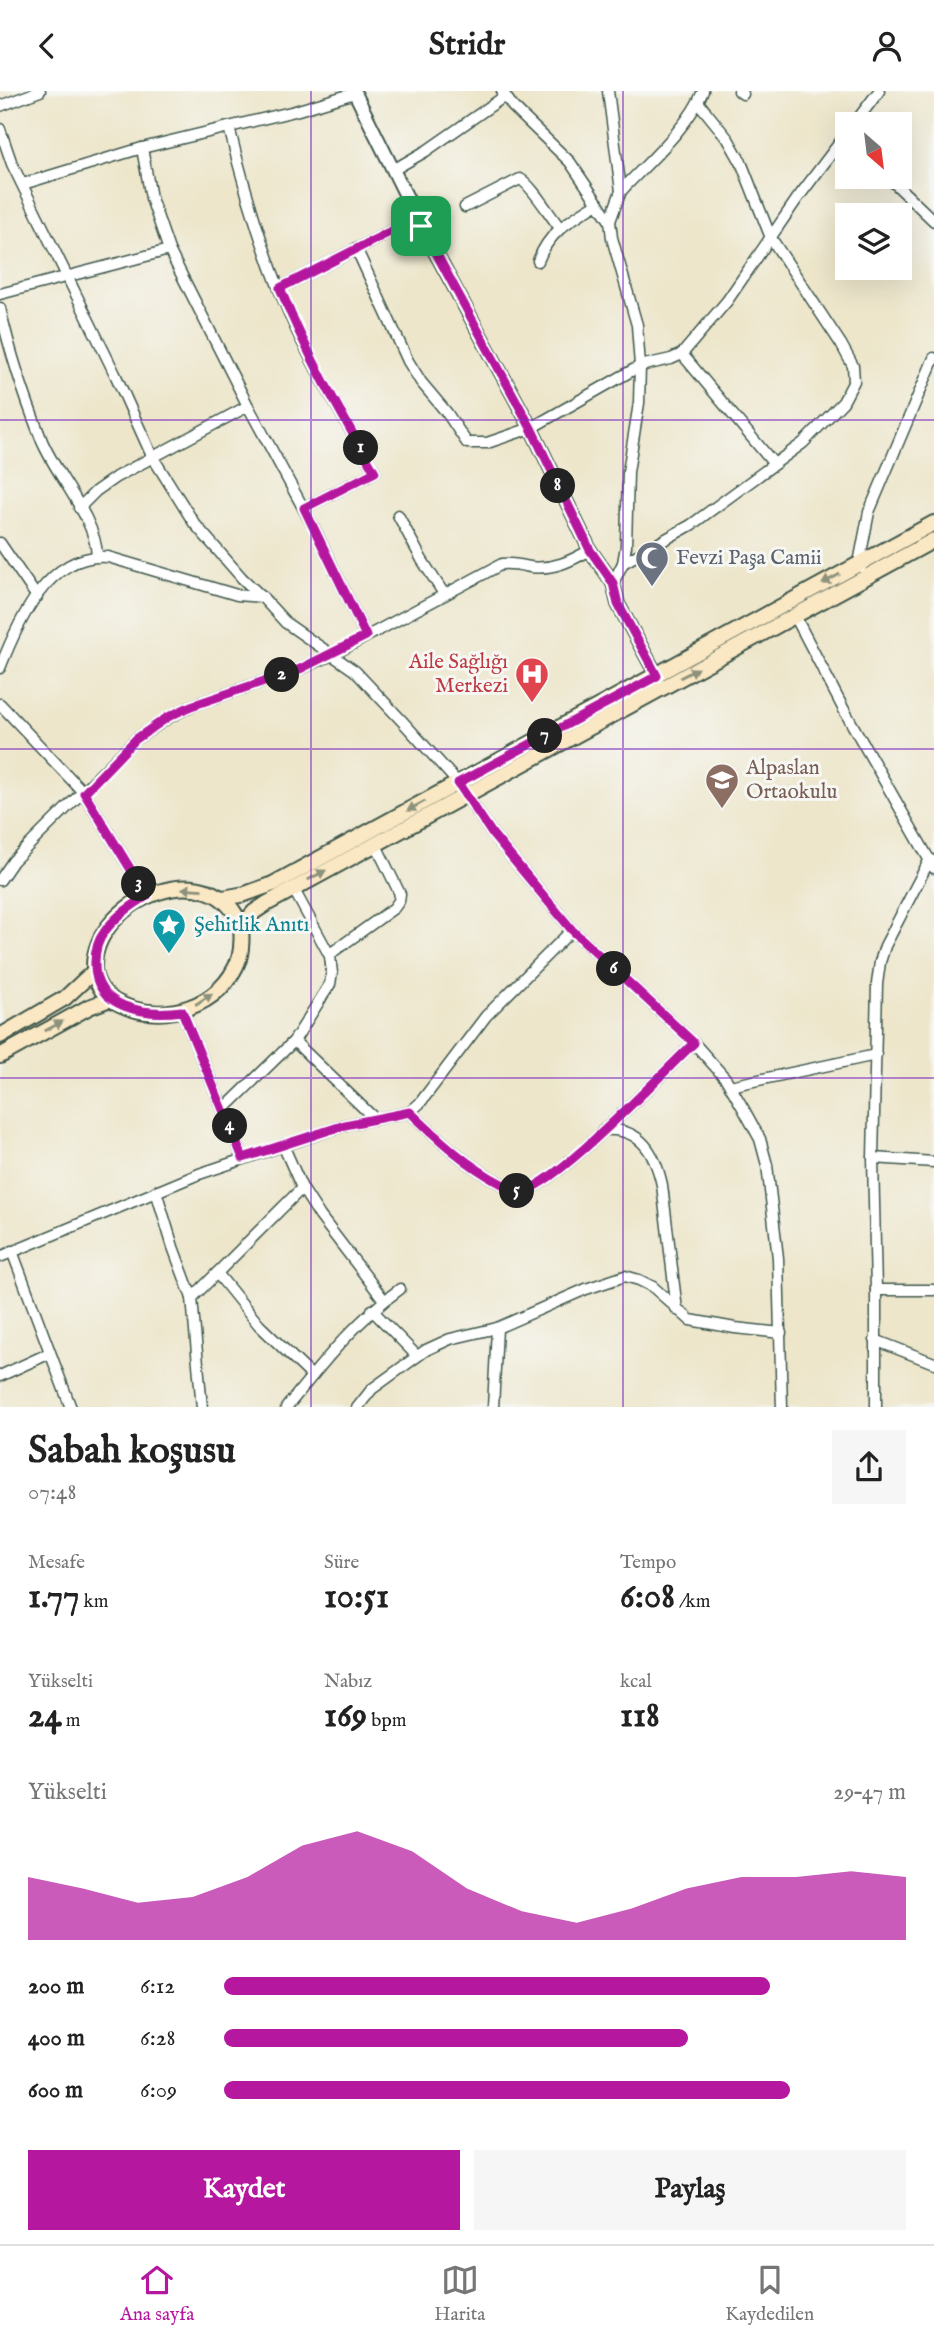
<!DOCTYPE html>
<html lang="tr">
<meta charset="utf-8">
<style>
:root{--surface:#fff;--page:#f6f6f6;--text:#222;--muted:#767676;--line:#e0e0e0;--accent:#b5179e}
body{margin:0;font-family:"IM FELL English",serif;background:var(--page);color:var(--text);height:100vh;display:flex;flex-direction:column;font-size:26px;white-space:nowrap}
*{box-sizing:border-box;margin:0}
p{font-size:23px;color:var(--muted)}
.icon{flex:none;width:38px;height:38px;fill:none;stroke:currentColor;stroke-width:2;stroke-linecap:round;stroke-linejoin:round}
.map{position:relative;height:1316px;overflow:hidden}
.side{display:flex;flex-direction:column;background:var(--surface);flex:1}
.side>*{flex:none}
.needle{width:46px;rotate:152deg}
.controls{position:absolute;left:835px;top:21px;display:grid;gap:14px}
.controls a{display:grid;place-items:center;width:77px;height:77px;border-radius:0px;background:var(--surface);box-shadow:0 7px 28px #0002;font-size:35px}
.pin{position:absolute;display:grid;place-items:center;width:60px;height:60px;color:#fff;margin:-30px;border-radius:14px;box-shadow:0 4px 10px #0006}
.km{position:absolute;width:35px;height:35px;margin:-18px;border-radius:50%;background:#222;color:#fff;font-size:19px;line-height:35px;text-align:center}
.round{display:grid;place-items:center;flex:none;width:74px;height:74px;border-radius:0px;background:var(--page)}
.headline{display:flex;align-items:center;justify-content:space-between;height:119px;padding:0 28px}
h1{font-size:38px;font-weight:800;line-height:52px}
.figures{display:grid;grid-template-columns:repeat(3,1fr);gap:10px;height:119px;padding:7px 28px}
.figures div{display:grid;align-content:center}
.figures b{font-size:35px;font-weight:800}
.figures small{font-size:19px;font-weight:400}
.figures p{font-size:19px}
.chart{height:196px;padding:14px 28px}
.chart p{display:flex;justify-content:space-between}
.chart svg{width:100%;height:126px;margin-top:7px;fill:var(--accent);opacity:.7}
.action{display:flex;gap:14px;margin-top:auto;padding:14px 28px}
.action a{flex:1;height:80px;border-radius:0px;background:var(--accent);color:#fff;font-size:28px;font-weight:800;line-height:80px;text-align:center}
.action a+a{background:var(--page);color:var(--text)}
ul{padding:0 28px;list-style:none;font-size:23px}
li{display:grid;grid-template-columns:112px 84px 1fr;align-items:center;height:52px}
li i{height:18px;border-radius:9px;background:var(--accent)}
header{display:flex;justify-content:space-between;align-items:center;height:91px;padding:0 28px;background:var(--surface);font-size:32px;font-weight:800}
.dock{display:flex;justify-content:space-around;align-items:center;height:98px;border-top:2px solid var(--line);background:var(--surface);font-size:19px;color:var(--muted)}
.dock a{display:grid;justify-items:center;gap:4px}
.dock .selected{color:var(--accent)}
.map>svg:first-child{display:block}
</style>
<header><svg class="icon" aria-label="back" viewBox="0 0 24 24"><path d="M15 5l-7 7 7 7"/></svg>Stridr<svg class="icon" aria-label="person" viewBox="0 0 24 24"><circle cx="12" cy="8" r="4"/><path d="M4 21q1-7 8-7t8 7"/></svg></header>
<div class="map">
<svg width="934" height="1317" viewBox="0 0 934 1317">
<rect width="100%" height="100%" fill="#f6f6f2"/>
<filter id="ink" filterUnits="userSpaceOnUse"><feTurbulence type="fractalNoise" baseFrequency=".0143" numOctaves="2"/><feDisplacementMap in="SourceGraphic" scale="14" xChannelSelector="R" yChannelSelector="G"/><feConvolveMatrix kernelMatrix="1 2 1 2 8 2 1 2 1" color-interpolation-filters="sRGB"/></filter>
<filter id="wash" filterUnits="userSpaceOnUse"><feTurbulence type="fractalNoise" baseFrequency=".00686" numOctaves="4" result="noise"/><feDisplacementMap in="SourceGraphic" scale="28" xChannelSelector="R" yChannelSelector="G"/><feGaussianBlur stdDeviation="1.57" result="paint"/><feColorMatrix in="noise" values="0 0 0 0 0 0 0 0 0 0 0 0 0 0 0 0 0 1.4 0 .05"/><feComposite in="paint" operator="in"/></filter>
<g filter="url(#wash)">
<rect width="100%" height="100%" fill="#ede6cb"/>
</g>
<g filter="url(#ink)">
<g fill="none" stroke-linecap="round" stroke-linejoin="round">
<g stroke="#3e564b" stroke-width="13">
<g id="minor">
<polyline points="502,0 513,16 570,71 610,130 612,147 637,234 640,275 639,312 628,381 626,455 623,472 613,492"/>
<polyline points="608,0 621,100 610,130"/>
<polyline points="739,0 743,3"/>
<polyline points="0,15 40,0"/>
<polyline points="854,33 879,0"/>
<path d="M229,36c17,70 38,139 68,204 23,48 51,95 78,141l-71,36"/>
<polyline points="0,38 12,73 115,283 152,365 194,432 242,487 263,507 286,532 355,580 403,631 458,692 493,744 572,839 694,952 726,988 743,1017 760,1048 767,1074 778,1167 782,1317"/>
<polyline points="142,57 151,107 169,159 248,315 314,437 366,545"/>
<polyline points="393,79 426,60 505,5"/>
<polyline points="888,86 934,130"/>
<polyline points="23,93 142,57 295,20 355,2"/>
<path d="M621,100c26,-28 68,-64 82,-100"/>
<path d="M465,116l55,-28c10,4 31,38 40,49"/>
<polyline points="356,157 408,270 421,291 447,322 467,352 487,352 531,337 640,275 671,268 682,263 727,210 797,108 847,42"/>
<path d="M538,170c11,-30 34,-42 60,-58"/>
<polyline points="280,197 417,127"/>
<polyline points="0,203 169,159"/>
<path d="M0,217c10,45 25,90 42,133 15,36 54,77 55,115"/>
<polyline points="682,263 774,373"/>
<polyline points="79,417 96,400 116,386 248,315"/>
<polyline points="398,424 422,469 444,503"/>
<polyline points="0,452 37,506"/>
<polyline points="623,472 691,434 803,352 843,311 854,290 853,275 841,253 771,147 741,71 728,48 698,11"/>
<polyline points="861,476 859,472 869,421 934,267"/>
<polyline points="795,525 844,619 934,777"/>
<path d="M0,577c18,-46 48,-116 108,-111l129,38 26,2"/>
<polyline points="0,613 84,702 147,805"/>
<path d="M0,789l13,-19 123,-122 32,-21 23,-12 109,-37 32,-14 170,-91c10,-1 18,1 28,3 23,3 41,-6 60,-17"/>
<polyline points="293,797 330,865"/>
<polyline points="182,920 243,1067"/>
<polyline points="294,950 375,1028"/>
<polyline points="730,995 876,964"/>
<polyline points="223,1019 294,950 330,893 332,882 330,865 334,860 394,817 399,810 400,803 375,752"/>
<path d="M410,1021c28,27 57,54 92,72 4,2 10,7 14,8 30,5 151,-124 178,-149"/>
<path d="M603,1039c38,-3 52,23 59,55l15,125"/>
<polyline points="283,1054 302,1097 320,1125 384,1209"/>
<polyline points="873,1067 934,1071"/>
<polyline points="156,1100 173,1156 192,1207 202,1317"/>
<polyline points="12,1160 71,1317"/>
<polyline points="0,1166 199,1083 345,1034 410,1021 420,1012 486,925 572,839"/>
<polyline points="217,1182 259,1234 312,1285"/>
<polyline points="876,1199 934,1199"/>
<polyline points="192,1207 302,1097"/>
<polyline points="372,1219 417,1265"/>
<polyline points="875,1249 934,1272"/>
<polyline points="0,1285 50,1262"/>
<path d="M286,1317c35,-43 69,-87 114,-119"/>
<polyline points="357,1317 372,1298 426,1259 450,1248 497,1237 586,1198 625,1185 639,1189 653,1196 690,1229 735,1237 781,1242"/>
<polyline points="493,1317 497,1237"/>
<polyline points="876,1317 876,1199 873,1067 877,893 880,871 885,855 930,768"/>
</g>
</g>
<g stroke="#3e564b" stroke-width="16">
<polyline id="tertiary" points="354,0 421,135 531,337 590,459 613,492 618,513 657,585"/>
</g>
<g stroke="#3e564b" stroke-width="18">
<g id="secondary">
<polyline points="223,807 245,803 273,793 934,432"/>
<path d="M241,836c-26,-77 -147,-29 -147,40 0,17 11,30 26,37 43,21 102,3 119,-45 3,-11 3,-21 2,-32l13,-15 12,-8 668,-364"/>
<polyline points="0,945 65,907 94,880"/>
<polyline points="0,965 89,916 110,908"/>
</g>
</g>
<use href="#minor" stroke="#fff" stroke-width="10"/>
<use href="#tertiary" stroke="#fff" stroke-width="12"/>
<use href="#secondary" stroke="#fae7c3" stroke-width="14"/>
</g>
<defs><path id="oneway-solid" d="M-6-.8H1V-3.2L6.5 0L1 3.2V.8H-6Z" transform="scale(1.75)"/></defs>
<g fill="#8c927c">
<use href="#oneway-solid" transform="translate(831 488) rotate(151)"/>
<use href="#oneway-solid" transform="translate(689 582) rotate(-28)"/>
<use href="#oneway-solid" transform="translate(416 715) rotate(151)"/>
<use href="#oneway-solid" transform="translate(317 784) rotate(-28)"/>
<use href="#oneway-solid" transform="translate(192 798) rotate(-177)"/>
<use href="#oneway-solid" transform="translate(204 908) rotate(-33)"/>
<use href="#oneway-solid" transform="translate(54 935) rotate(-29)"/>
</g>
</g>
<g fill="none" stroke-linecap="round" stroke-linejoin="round" filter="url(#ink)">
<g stroke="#fff" stroke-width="14">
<path id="route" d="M417,127l114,210 59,122 23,33 5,21 39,72 -199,107 35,52 79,95 122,113c-27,25 -148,154 -178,149 -4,-1 -10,-6 -14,-8 -35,-18 -64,-45 -92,-72l-65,13 -102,33 -61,-147c-36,5 -89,-2 -87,-49 0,-11 3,-22 10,-31 11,-15 26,-25 42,-35l-63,-103 52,-54 32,-22 23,-11 109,-37 66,-33 -62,-128 71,-36c-35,-60 -69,-119 -95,-184z"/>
</g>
<use href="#route" stroke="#b5179e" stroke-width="9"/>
</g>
<path fill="none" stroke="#7b2cbf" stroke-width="2" stroke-opacity="0.55" d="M311,0v1317M623,0v1317M0,329h934M0,658h934M0,987h934"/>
<defs>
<g id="mosque-pin" transform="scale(1.75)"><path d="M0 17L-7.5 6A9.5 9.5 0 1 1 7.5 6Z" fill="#6b7280" stroke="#f6f6f2"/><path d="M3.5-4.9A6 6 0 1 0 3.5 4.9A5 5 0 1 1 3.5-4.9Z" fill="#fff"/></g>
<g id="hospital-pin" transform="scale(1.75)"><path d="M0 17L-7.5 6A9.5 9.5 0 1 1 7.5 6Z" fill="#e0444e" stroke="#f6f6f2"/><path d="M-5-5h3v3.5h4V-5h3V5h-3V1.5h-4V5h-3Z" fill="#fff"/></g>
<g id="school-pin" transform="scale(1.75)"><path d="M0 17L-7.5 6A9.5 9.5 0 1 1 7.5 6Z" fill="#8d6e63" stroke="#f6f6f2"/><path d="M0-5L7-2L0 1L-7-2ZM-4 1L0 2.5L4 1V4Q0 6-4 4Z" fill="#fff"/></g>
<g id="sight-pin" transform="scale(1.75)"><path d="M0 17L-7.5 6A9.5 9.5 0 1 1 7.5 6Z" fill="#0f9aa8" stroke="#f6f6f2"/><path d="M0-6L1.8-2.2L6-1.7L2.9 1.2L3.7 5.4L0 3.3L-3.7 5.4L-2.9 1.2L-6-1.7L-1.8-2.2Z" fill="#fff"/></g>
</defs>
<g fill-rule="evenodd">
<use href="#mosque-pin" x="652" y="467"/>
<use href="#hospital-pin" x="532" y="583"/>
<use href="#school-pin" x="722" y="689"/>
<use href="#sight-pin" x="169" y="834"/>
</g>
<g text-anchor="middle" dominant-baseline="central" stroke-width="6" stroke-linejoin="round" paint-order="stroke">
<g font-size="21" fill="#5b616d" stroke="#f6f6f2" text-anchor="start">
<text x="676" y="467">Fevzi Paşa Camii</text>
</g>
<g font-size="21" fill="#be3a42" stroke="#f6f6f2" text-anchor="end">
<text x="508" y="571">Aile Sağlığı<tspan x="508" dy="24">Merkezi</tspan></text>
</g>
<g font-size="21" fill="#785e54" stroke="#f6f6f2" text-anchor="start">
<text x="746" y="677">Alpaslan<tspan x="746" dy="24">Ortaokulu</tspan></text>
</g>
<g font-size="21" fill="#0d838f" stroke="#f6f6f2" text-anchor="start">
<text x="194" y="834">Şehitlik Anıtı</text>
</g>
</g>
</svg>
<div class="controls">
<a><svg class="needle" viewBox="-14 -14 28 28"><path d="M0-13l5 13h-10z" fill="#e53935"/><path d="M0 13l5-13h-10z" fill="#767676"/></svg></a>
<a><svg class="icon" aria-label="layers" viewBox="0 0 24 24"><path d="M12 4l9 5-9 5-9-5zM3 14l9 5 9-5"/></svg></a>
</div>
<div class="pin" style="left:421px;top:135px;background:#1e9e55"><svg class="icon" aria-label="arrive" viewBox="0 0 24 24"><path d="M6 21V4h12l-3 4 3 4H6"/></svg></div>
<b class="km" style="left:361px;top:357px">1</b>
<b class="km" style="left:282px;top:584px">2</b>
<b class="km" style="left:139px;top:793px">3</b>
<b class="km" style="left:230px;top:1035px">4</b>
<b class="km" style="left:517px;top:1100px">5</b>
<b class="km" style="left:614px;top:878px">6</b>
<b class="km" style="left:545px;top:645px">7</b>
<b class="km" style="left:558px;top:395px">8</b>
</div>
<section class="side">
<div class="headline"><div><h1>Sabah koşusu</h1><p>07:48</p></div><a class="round"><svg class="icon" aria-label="share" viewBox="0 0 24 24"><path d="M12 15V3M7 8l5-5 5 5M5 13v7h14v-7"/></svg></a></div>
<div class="figures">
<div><p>Mesafe</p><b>1.77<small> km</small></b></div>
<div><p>Süre</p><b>10:51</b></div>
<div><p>Tempo</p><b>6:08<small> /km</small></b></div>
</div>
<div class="figures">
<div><p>Yükselti</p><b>24<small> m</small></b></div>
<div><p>Nabız</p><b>169<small> bpm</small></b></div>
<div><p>kcal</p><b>118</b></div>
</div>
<div class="chart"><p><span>Yükselti</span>29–47 m</p>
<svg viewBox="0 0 160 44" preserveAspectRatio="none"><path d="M0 44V22L10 26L20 31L30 29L40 22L50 11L60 6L70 13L80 26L90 34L100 38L110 33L120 26L130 22L140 22L150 20L160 22V44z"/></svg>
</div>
<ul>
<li><b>200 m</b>6:12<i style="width:80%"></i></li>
<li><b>400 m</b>6:28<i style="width:68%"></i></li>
<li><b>600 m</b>6:09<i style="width:83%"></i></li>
</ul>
<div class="action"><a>Kaydet</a><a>Paylaş</a></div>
</section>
<nav class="dock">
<a class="selected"><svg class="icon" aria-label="home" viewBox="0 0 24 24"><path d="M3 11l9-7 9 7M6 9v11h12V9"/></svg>Ana sayfa</a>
<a><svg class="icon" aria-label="map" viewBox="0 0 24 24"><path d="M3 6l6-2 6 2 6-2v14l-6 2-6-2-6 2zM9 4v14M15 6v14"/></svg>Harita</a>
<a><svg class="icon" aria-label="saved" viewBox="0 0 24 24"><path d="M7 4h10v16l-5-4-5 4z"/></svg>Kaydedilen</a>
</nav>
